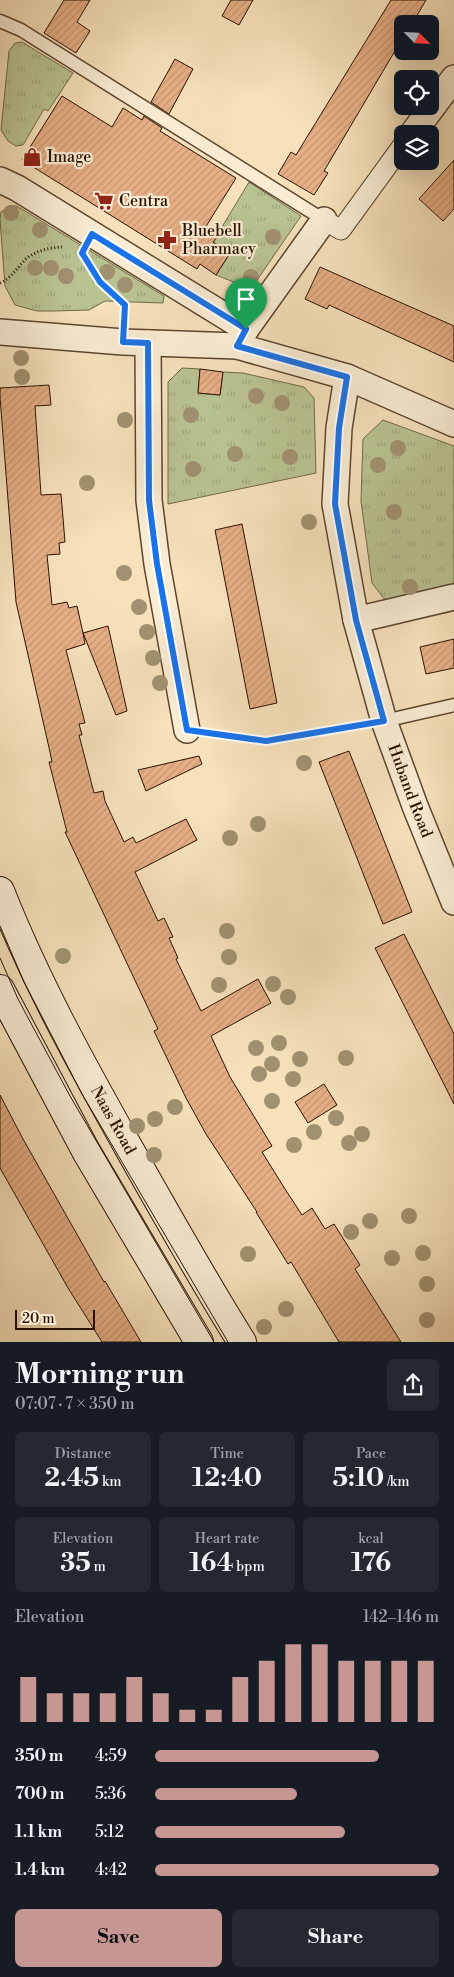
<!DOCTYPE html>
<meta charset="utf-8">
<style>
:root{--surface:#171b24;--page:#242831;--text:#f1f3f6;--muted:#9ea1a6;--accent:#c59692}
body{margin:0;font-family:"Libre Bodoni",serif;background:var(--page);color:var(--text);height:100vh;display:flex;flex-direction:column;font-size:19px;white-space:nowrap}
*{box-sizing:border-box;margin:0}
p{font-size:16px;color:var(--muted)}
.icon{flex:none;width:28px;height:28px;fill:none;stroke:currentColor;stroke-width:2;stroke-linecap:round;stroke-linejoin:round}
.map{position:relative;height:1342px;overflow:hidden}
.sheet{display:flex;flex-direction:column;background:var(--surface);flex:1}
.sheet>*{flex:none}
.needle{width:32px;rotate:114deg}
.fabs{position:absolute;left:394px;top:15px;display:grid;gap:10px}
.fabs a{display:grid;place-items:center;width:45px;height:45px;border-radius:8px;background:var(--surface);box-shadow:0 5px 20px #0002;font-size:25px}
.scale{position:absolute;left:15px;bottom:12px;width:80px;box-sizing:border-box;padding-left:5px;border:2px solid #291200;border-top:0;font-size:14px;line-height:18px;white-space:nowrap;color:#291200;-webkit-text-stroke:4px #f9ecd3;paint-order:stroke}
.pin{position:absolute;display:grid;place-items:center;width:42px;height:42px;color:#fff;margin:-51px -21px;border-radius:50% 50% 50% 0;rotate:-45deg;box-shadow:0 0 5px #0007}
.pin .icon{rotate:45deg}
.round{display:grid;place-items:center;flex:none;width:52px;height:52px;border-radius:8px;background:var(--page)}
.head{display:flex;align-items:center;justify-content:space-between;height:85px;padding:0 15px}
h1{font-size:28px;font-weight:800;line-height:38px}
.figures{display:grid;grid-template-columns:repeat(3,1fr);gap:8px;height:85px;padding:5px 15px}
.figures div{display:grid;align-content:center;border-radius:8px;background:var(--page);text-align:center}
.figures b{font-size:25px;font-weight:800}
.figures small{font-size:14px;font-weight:400}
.figures p{font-size:14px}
.chart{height:140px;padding:10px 15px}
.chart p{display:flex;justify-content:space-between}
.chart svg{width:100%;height:90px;margin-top:5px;stroke:var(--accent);stroke-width:6}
.button{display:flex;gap:10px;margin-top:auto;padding:10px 15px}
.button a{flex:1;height:58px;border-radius:8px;background:var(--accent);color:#111;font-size:20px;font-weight:800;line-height:58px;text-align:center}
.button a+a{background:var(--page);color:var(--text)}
ul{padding:0 15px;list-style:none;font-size:16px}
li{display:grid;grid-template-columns:80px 60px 1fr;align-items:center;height:38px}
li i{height:12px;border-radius:6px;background:var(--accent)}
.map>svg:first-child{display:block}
</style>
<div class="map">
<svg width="454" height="1342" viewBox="0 0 454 1342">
<defs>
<pattern id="grass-tufts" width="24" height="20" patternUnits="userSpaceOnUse" patternTransform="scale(1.25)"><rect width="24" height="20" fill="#b9c392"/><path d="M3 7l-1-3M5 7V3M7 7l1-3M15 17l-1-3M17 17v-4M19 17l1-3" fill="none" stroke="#9fa67c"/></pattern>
<pattern id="building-hatch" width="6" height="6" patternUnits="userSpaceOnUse" patternTransform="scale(1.25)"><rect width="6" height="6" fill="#e7af86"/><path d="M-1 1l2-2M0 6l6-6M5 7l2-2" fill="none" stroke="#c69672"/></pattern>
</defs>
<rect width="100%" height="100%" fill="#f6e1bb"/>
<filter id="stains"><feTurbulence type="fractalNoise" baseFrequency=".004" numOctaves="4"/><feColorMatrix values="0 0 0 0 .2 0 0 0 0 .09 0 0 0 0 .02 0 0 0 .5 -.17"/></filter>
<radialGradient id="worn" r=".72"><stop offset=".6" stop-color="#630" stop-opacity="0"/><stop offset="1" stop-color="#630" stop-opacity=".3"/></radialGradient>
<g fill="url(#grass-tufts)" stroke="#716a49">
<polygon points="22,42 73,73 48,111 44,109 23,145 16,146 8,141 1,130 9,51 15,43"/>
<polygon points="249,182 301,216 251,289 216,275 230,253 213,242"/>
<polygon points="10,206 16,206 25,211 164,296 163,303 105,301 89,310 54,311 37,311 15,305 5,286 0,219 1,212"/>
<polygon points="182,368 200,369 198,393 220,395 223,372 243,373 304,387 314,398 316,473 168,504 168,382"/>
<polygon points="383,420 454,446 454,585 385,600 372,583 361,501 363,439"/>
</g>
<g fill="url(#building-hatch)" stroke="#291200">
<polygon points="64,0 90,0 77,22 90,31 76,53 44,33"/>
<polygon points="231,0 253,0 239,25 222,16"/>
<polygon points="391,0 426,0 412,24 402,24 402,39 324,171 328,173 314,195 278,174 291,152 296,155"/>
<polygon points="175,59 193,69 169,114 151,102"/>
<polygon points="62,96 112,127 123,108 142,120 144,116 162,128 160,131 236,178 205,228 218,236 213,242 230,253 216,275 200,264 197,269 22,160"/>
<polygon points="454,160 454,209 443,221 419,199"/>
<polygon points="320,267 454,326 454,362 329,305 327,309 305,299"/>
<polygon points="200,369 223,372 220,395 198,393"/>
<polygon points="49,385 51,405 35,406 41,495 61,494 65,542 59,543 60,554 47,555 52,605 67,602 69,608 77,606 83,633 108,626 127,711 116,715 83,633 85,644 66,650 85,723 79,724 82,735 79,735 94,793 103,791 105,801 124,842 133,837 136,843 186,819 197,840 135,872 158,921 164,918 173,937 169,938 178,958 176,959 201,1011 258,979 271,1003 211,1036 230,1077 272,1146 262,1152 285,1189 302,1215 312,1208 325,1229 334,1224 360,1265 355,1269 401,1342 339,1342 291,1262 288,1264 256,1212 257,1212 206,1134 186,1098 154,1031 158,1029 65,832 67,832 49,762 52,762 50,752 16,602 0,397 0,388"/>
<polygon points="242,524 277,703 250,709 215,530"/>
<polygon points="454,639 454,668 426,674 420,647"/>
<polygon points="349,751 412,912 383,924 319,762"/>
<polygon points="199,756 202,764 146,791 138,770"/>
<polygon points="404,934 454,1034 454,1104 375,948"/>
<polygon points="324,1084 337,1105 308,1123 295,1102"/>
<polygon points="0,1095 23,1139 104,1282 105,1281 141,1342 102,1342 68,1288 0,1168"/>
</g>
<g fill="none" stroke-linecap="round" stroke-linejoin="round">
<g stroke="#5c462f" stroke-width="15">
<g id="service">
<polyline points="0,21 21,30 324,220"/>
<polyline points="384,721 454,705"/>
</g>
</g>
<g stroke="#5c462f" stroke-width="21">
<polyline id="pedestrian" points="324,220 341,230 402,146"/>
</g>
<g stroke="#5c462f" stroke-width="28">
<g id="minor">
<polyline points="413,133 454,78"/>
<polyline points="0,180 17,188 246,329 237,346"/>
<polyline points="246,329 324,220"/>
<polyline points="0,332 123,342 237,346 347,377 454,424"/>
<polyline points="148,343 149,500 157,564 187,730"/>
<path id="s1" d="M347,377l-8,51 -4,76 21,116 28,101 31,85 39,96"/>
<polyline points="356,620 454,597"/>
</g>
</g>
<g stroke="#291200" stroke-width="30">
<g id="secondary">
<path id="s2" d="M0,891c36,91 83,176 131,261 36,64 72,128 111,190"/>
<polyline points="0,989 86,1151 199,1342"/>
</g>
</g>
<g stroke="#291200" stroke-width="3" stroke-dasharray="1 2.5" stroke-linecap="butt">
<polyline points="89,264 100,282 125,305 124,316"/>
<path d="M0,283c12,-5 18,-17 27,-25 11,-8 22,-10 35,-11"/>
<polyline points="212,733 267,741 358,725"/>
</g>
<use href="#service" stroke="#f9ecd3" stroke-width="12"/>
<use href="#pedestrian" stroke="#f9ecd3" stroke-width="19"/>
<use href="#minor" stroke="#f9ecd3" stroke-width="25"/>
<use href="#secondary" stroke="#f9ecd3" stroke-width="28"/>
<g stroke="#291200" stroke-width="1">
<polyline points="0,926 24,982 82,1094 228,1342"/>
<polyline points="0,958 18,999 70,1096 214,1342"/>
</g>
</g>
<g fill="#a19170">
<circle cx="11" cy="213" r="8"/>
<circle cx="40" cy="230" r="8"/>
<circle cx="273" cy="237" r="8"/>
<circle cx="35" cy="268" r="8"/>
<circle cx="51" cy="268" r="8"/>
<circle cx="107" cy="272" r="8"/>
<circle cx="66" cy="276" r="8"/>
<circle cx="251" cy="277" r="8"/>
<circle cx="125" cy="285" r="8"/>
<circle cx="21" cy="358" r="8"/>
<circle cx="22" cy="377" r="8"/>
<circle cx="256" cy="396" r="8"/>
<circle cx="282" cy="403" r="8"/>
<circle cx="191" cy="415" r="8"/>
<circle cx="125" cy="420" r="8"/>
<circle cx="398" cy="448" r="8"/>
<circle cx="235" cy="454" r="8"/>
<circle cx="290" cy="457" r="8"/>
<circle cx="378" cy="465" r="8"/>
<circle cx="193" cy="469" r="8"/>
<circle cx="87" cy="483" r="8"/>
<circle cx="394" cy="512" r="8"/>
<circle cx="309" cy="522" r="8"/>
<circle cx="124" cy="573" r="8"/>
<circle cx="410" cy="587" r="8"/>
<circle cx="139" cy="607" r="8"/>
<circle cx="147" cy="632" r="8"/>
<circle cx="153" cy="658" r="8"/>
<circle cx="160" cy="683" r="8"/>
<circle cx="304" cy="763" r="8"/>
<circle cx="258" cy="824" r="8"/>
<circle cx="230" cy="838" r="8"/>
<circle cx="227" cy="931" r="8"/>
<circle cx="63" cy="956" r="8"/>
<circle cx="229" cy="957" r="8"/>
<circle cx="273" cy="984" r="8"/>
<circle cx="219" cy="985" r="8"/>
<circle cx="288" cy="997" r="8"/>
<circle cx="279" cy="1043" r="8"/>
<circle cx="256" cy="1048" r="8"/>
<circle cx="346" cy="1058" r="8"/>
<circle cx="300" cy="1059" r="8"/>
<circle cx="272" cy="1064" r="8"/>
<circle cx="259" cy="1074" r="8"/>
<circle cx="293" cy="1079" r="8"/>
<circle cx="272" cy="1101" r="8"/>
<circle cx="175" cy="1107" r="8"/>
<circle cx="336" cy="1118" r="8"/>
<circle cx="155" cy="1119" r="8"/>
<circle cx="137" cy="1126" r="8"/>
<circle cx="314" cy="1132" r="8"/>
<circle cx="362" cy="1134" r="8"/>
<circle cx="349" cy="1143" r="8"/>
<circle cx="294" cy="1145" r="8"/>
<circle cx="154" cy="1155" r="8"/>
<circle cx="409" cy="1216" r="8"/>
<circle cx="370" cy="1221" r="8"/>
<circle cx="351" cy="1232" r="8"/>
<circle cx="423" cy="1253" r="8"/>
<circle cx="248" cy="1254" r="8"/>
<circle cx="392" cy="1258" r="8"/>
<circle cx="427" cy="1284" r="8"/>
<circle cx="286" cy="1309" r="8"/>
<circle cx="427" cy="1320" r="8"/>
<circle cx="264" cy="1327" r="8"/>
</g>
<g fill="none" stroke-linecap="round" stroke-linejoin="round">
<g stroke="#fff" stroke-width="10">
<polygon id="route" points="92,234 246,329 237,346 347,377 339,428 335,504 356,620 384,721 266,741 187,730 157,564 149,500 148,343 123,342 125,305 100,282 82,253"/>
</g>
<use href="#route" stroke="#1a73e8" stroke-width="6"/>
</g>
<defs>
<g id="shop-bare" transform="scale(1.5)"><path d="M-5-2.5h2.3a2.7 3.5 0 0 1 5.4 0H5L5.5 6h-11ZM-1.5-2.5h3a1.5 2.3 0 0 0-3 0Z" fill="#8f2418" stroke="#f9ecd3" stroke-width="2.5" paint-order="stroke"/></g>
<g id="supermarket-bare" transform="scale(1.5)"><path d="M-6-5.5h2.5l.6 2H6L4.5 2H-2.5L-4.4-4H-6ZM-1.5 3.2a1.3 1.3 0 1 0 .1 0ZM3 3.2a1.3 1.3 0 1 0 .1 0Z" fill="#8f2418" stroke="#f9ecd3" stroke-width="2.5" paint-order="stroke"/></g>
<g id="pharmacy-bare" transform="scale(1.5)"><path d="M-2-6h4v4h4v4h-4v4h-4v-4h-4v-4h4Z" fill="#8f2418" stroke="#f9ecd3" stroke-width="2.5" paint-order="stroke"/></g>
</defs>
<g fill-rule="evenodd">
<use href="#shop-bare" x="32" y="157"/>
<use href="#supermarket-bare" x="104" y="201"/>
<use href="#pharmacy-bare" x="167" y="240"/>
</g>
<g text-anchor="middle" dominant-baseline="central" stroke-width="4.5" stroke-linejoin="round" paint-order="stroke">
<g font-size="16" fill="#291200" stroke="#f9ecd3" text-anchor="start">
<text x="47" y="157">Image</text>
<text x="119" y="201">Centra</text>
<text x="182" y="231">Bluebell<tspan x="182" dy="18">Pharmacy</tspan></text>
</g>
<g font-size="16" fill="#291200" stroke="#f9ecd3">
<text stroke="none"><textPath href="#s1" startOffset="425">Huband Road</textPath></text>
<text stroke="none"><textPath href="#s2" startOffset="256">Naas Road</textPath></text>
</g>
</g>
<rect width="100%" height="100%" filter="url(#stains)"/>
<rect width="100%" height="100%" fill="url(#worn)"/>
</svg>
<div class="fabs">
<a><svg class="needle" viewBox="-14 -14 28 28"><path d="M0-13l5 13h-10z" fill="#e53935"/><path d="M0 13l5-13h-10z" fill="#9ea1a6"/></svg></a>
<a><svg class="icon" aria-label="locate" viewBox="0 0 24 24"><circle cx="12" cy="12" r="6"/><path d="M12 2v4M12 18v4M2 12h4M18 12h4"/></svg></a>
<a><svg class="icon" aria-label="layers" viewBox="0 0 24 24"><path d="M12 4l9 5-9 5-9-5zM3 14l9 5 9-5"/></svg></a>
</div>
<div class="scale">20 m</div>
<div class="pin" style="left:246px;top:329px;background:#1e9e55"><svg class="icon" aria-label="arrive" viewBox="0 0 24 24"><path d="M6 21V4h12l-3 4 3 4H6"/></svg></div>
</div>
<section class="sheet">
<div class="head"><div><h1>Morning run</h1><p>07:07 · 7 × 350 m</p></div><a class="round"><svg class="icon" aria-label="share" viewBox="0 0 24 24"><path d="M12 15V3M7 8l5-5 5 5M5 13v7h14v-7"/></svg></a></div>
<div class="figures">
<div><p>Distance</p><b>2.45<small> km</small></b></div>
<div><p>Time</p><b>12:40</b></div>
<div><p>Pace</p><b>5:10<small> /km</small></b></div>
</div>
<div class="figures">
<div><p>Elevation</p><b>35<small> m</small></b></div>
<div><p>Heart rate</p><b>164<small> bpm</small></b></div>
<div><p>kcal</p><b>176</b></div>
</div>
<div class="chart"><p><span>Elevation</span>142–146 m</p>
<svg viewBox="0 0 160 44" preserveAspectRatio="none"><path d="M5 44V22M15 44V30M25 44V30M35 44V30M45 44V22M55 44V30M65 44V38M75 44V38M85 44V22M95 44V14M105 44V6M115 44V6M125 44V14M135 44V14M145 44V14M155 44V14"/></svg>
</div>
<ul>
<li><b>350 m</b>4:59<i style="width:79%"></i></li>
<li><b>700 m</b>5:36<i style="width:50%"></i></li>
<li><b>1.1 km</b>5:12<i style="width:67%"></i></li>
<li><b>1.4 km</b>4:42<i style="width:100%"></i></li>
</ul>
<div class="button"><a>Save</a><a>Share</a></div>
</section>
